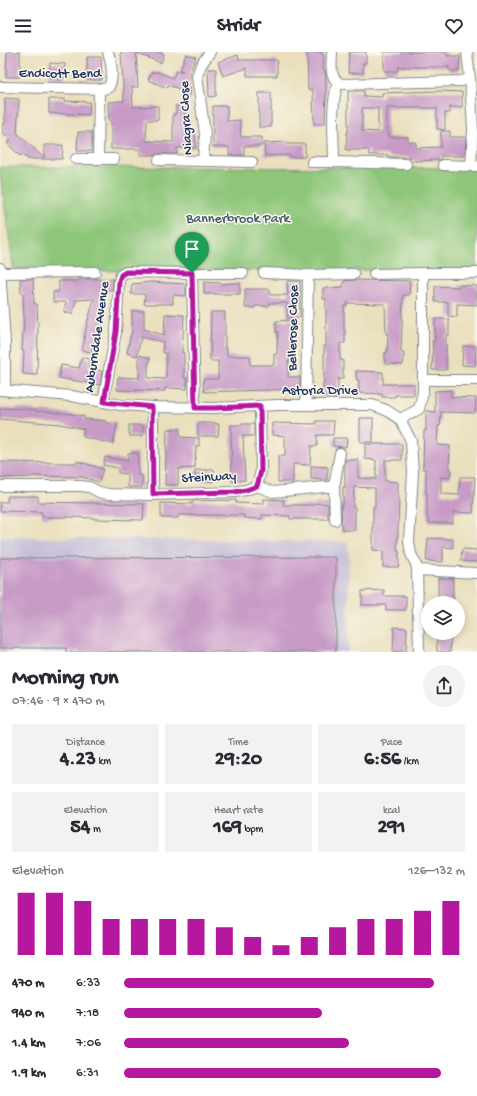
<!DOCTYPE html>
<meta charset="utf-8">
<style>
:root{--surface:#fff;--page:#f2f2f3;--text:#2b2b33;--muted:#7c7c81;--accent:#b5179e}
body{margin:0;font-family:"Gochi Hand",sans-serif;background:var(--page);color:var(--text);height:100vh;display:flex;flex-direction:column;font-size:15px;white-space:nowrap}
*{box-sizing:border-box;margin:0}
p{font-size:13px;color:var(--muted)}
.icon{flex:none;width:22px;height:22px;fill:none;stroke:currentColor;stroke-width:2;stroke-linecap:round;stroke-linejoin:round}
.map{position:relative;height:600px;overflow:hidden}
.details{display:flex;flex-direction:column;background:var(--surface);flex:1}
.details>*{flex:none}
.tools{position:absolute;left:421px;top:544px;display:grid;gap:8px}
.tools a{display:grid;place-items:center;width:44px;height:44px;border-radius:50%;background:var(--surface);box-shadow:0 2px 10px #0003;font-size:20px}
.pin{position:absolute;display:grid;place-items:center;width:34px;height:34px;color:#fff;margin:-41px -17px;border-radius:50% 50% 50% 0;rotate:-45deg;box-shadow:0 0 4px #0007}
.pin .icon{rotate:45deg}
.round{display:grid;place-items:center;flex:none;width:42px;height:42px;border-radius:21px;background:var(--page)}
.summary{display:flex;align-items:center;justify-content:space-between;height:68px;padding:0 12px}
h1{font-size:22px;font-weight:700;line-height:30px}
.metrics{display:grid;grid-template-columns:repeat(3,1fr);gap:6px;height:68px;padding:4px 12px}
.metrics div{display:grid;align-content:center;border-radius:0px;background:var(--page);text-align:center}
.metrics b{font-size:20px;font-weight:700}
.metrics small{font-size:11px;font-weight:400}
.metrics p{font-size:11px}
.chart{height:112px;padding:8px 12px}
.chart p{display:flex;justify-content:space-between}
.chart svg{width:100%;height:72px;margin-top:4px;stroke:var(--accent);stroke-width:6}
ul{padding:0 12px;list-style:none;font-size:13px}
li{display:grid;grid-template-columns:64px 48px 1fr;align-items:center;height:30px}
li i{height:10px;border-radius:5px;background:var(--accent)}
header{display:flex;justify-content:space-between;align-items:center;height:52px;padding:0 12px;background:var(--surface);font-size:18px;font-weight:700}
.map>svg:first-child{display:block}
</style>
<header><svg class="icon" aria-label="menu" viewBox="0 0 24 24"><path d="M4 6h16M4 12h16M4 18h16"/></svg>Stridr<svg class="icon" aria-label="heart" viewBox="0 0 24 24"><path d="M12 20l-8-8c-3-5 5-10 8-4 3-6 11-1 8 4z"/></svg></header>
<div class="map">
<svg width="477" height="600" viewBox="0 0 477 600">
<rect width="100%" height="100%" fill="#fbf7ec"/>
<filter id="ink" filterUnits="userSpaceOnUse"><feTurbulence type="fractalNoise" baseFrequency=".025" numOctaves="2"/><feDisplacementMap in="SourceGraphic" scale="8" xChannelSelector="R" yChannelSelector="G"/><feConvolveMatrix kernelMatrix="1 2 1 2 8 2 1 2 1" color-interpolation-filters="sRGB"/></filter>
<filter id="wash" filterUnits="userSpaceOnUse"><feTurbulence type="fractalNoise" baseFrequency=".012" numOctaves="4" result="noise"/><feDisplacementMap in="SourceGraphic" scale="16" xChannelSelector="R" yChannelSelector="G"/><feGaussianBlur stdDeviation="0.9" result="paint"/><feColorMatrix in="noise" values="0 0 0 0 0 0 0 0 0 0 0 0 0 0 0 0 0 1.4 0 .05"/><feComposite in="paint" operator="in"/></filter>
<g filter="url(#wash)">
<rect width="100%" height="100%" fill="#e9dfbc"/>
<polygon fill="#c7c0d8" points="0,485 348,490 349,512 348,600 0,600"/>
<polygon fill="#8ec679" stroke="#547a6c" points="0,115 477,116 477,218 14,219 0,122"/>
<g id="blocks">
<g fill="#c89bc7" fill-rule="evenodd">
<polygon points="7,0 20,0 20,25 6,25"/>
<polygon points="121,0 159,0 164,2 161,11 136,1 138,35 132,35 133,55 158,54 158,68 147,68 146,89 173,90 173,62 176,62 176,54 185,54 186,81 195,81 196,96 177,96 177,102 159,102 154,103 140,103 140,97 111,97 111,68 109,68 108,50 124,49"/>
<polygon points="307,0 321,0 324,4 323,18 325,18 326,33 325,72 314,72 313,38 308,38"/>
<polygon points="349,0 366,0 366,11 363,11 363,21 348,21"/>
<polygon points="384,0 447,0 447,4 460,4 459,19 449,19 449,15 398,15 398,19 384,19"/>
<polygon points="186,2 196,5 190,20 189,46 182,42 182,38 168,33 167,36 148,28 152,20 158,20 173,26 176,19 183,19 180,18"/>
<polygon points="238,3 239,8 277,8 277,24 247,24 247,16 223,24 218,10"/>
<polygon points="87,5 101,5 102,28 87,28"/>
<polygon points="50,11 65,12 64,26 49,25"/>
<polygon points="208,17 216,17 216,44 209,45"/>
<path d="M348,39h16v5l18,1v-4l55,-2 25,1v15h-12v6h-5v17l-8,-1v-21h-50v25h2l-1,4h20v5h8v6l25,-1v-16h9v6h16l-1,19h-24v3l-2,1 -27,1 -3,-3v-1h-21v-2h-19v-5h-23l1,-18h1zM362,56h16v24l-16,-1z"/>
<rect x="259" y="41" width="12" height="34"/>
<polygon points="5,46 19,47 17,81 44,106 44,93 63,93 62,107 28,107 22,102 20,104 7,91 11,88 3,81 3,72 5,72"/>
<polygon points="49,47 65,47 65,49 90,50 89,63 49,61"/>
<polygon points="213,54 227,54 227,69 240,68 241,85 262,85 262,94 244,94 244,103 229,103 229,95 213,95"/>
<polygon points="78,80 92,80 92,99 77,99"/>
<polygon points="287,90 287,92 305,92 305,105 290,105 290,103 265,104 264,91"/>
<polygon points="20,227 33,227 34,252 37,252 38,274 37,323 23,322 24,299 22,299 24,267 23,241 21,241"/>
<polygon points="78,227 113,227 112,238 102,238 102,257 106,258 98,291 94,290 91,300 82,298 85,287 84,287 87,272 94,247 76,248 72,262 64,260 66,250 53,250 53,240 59,240 59,229 78,229"/>
<polygon points="354,228 357,228 410,229 409,243 403,243 401,301 404,301 403,313 385,312 385,300 387,301 388,282 386,282 385,253 384,253 384,252 347,251 347,254 344,254 344,279 345,279 345,291 340,291 340,308 343,308 343,327 338,327 338,345 323,344 323,330 324,330 324,294 326,294 326,247 323,247 323,236 343,235 344,229"/>
<polygon points="287,229 300,229 300,265 287,266 287,251 269,251 269,254 255,254 255,256 245,256 245,237 270,237 270,243 288,243"/>
<polygon points="151,230 186,232 186,244 173,243 173,252 144,252 145,242 131,242 132,232"/>
<polygon points="204,230 220,231 220,232 240,231 240,242 204,242"/>
<polygon points="459,233 477,234 477,253 457,252 457,265 448,264 448,250 435,250 435,234 459,235"/>
<polygon points="132,259 144,259 144,277 164,283 165,262 184,263 182,301 184,301 184,326 187,326 187,337 165,336 165,339 136,338 136,339 117,338 118,325 139,326 139,303 150,306 148,314 148,326 166,327 166,301 163,301 163,290 141,285 137,304 127,301 132,278"/>
<polygon points="211,260 225,260 225,297 227,297 227,304 250,304 250,313 274,313 274,302 277,302 277,297 278,280 276,280 276,269 294,268 293,302 291,303 292,309 288,309 288,325 300,325 300,337 204,340 203,327 218,327 218,309 210,309"/>
<polygon points="435,267 449,267 449,283 446,283 446,318 432,318 433,288 435,288"/>
<polygon points="463,294 476,294 475,314 462,313"/>
<polygon points="82,305 90,307 88,316 102,319 100,333 59,326 61,313 79,316"/>
<polygon points="356,319 383,320 383,332 414,332 414,343 395,343 395,345 382,345 382,342 359,341 359,328 357,328"/>
<polygon points="451,338 451,345 476,346 475,361 441,360 440,374 438,374 437,393 450,394 449,417 451,417 450,426 441,425 441,442 459,443 460,425 475,425 473,461 453,460 453,471 428,471 428,465 427,465 427,441 426,441 426,417 423,417 424,379 426,379 426,359 435,360 435,339"/>
<polygon points="0,356 17,357 17,356 36,358 36,359 38,360 39,359 70,362 84,364 84,367 107,369 106,371 117,371 113,392 83,385 84,377 60,372 0,367"/>
<rect x="360" y="366" width="13" height="24"/>
<polygon points="316,369 334,369 333,383 317,383 317,394 311,394 310,413 293,412 293,430 278,430 278,404 285,404 285,384 272,383 272,371 316,372"/>
<polygon points="198,371 216,371 216,372 219,372 218,384 198,384"/>
<polygon points="242,372 254,372 254,384 243,384 245,428 232,429 231,373 242,373"/>
<polygon points="129,373 143,373 143,384 130,384 130,382 129,382"/>
<polygon points="167,377 180,377 180,385 199,386 199,394 196,394 195,416 178,417 178,433 165,433"/>
<polygon points="333,386 347,386 346,395 333,394"/>
<polygon points="365,392 402,392 402,408 385,408 385,429 398,430 398,445 399,445 398,478 397,499 399,499 399,515 383,515 383,499 373,498 373,455 375,455 375,436 354,435 353,455 355,455 355,478 342,478 341,452 343,452 343,435 345,435 345,408 358,408 358,426 376,427 376,408 365,407"/>
<polygon points="128,401 138,401 138,423 142,423 142,435 128,435 128,422 118,421 118,416 103,413 105,405 128,409"/>
<polygon points="77,409 103,417 99,430 82,425 32,424 32,425 0,426 0,410 69,411 77,411"/>
<polygon points="311,414 328,415 327,428 311,427"/>
<rect x="195" y="418" width="19" height="11"/>
<polygon points="8,444 38,444 38,450 144,452 143,468 94,467 94,466 70,465 42,465 42,460 0,459 0,450 7,450"/>
<polygon points="264,447 284,448 283,453 315,453 315,451 328,452 328,467 290,467 290,464 262,463 262,467 244,466 244,463 178,463 178,466 161,466 161,451 192,452 192,449 236,448 236,451 264,452"/>
<polygon points="428,486 453,487 453,496 443,495 443,510 426,509"/>
<polygon points="462,497 477,498 477,510 461,509"/>
<polygon points="336,505 336,600 66,600 66,596 0,596 0,506"/>
<rect x="438" y="526" width="15" height="25"/>
<polygon points="384,538 384,544 406,544 406,558 386,558 386,553 362,553 362,539"/>
<polygon points="394,575 407,576 406,600 393,600"/>
<polygon points="437,583 451,583 450,600 437,600"/>
</g>
</g>
</g>
<g filter="url(#ink)">
<use href="#blocks" fill-opacity="0" stroke="#82878d" stroke-width="1"/>
<g fill="none" stroke-linecap="round" stroke-linejoin="round">
<g stroke="#82878d" stroke-width="12">
<g id="street">
<path d="M332,0c0,12 -4,27 10,32l119,-3 9,-2 -3,-27"/>
<polyline points="470,27 473,77 471,114 477,114"/>
<path d="M0,35l104,2 5,-2c5,-11 3,-23 -1,-35"/>
<polyline points="76,107 114,107"/>
<polyline points="98,107 99,37"/>
<polyline points="159,108 252,110"/>
<polyline points="203,109 205,82 197,24 201,13 210,0"/>
<path d="M312,110h22c0,-24 -4,-57 4,-79"/>
<polyline points="334,110 406,112"/>
<polyline points="443,113 471,114"/>
<polyline points="0,216 5,290 5,338"/>
<polyline points="1,221 95,220"/>
<polyline points="192,221 243,221"/>
<polyline points="264,221 308,223 306,353"/>
<polyline points="374,222 423,221"/>
<polyline points="308,223 354,222"/>
<polyline points="423,328 477,328"/>
<polyline points="0,338 71,344 120,353 153,355 214,356 278,353 372,353 386,358 400,367 411,389 413,420 409,490 411,502 416,512 417,518 419,600"/>
<polyline points="103,350 116,280 119,229 121,223 126,220 192,221 195,356"/>
<polyline points="153,355 153,443"/>
<polyline points="400,367 419,357 423,340 423,221 477,221"/>
<polyline points="0,434 80,434 89,435 99,440 108,442 153,443 234,440 246,438 257,434 261,419 260,354"/>
<polyline points="257,434 273,440 325,435 334,435"/>
<polyline points="335,468 334,435 340,401"/>
<polyline points="417,518 477,521"/>
</g>
</g>
<use href="#street" stroke="#fff" stroke-width="10"/>
</g>
</g>
<g fill="none" stroke-linecap="round" stroke-linejoin="round" filter="url(#ink)">
<g stroke="#fff" stroke-width="8">
<polygon id="route" points="126,220 192,221 195,356 214,356 260,354 261,419 257,434 246,438 234,440 153,442 152,355 104,350 116,280 119,229 121,223"/>
</g>
<use href="#route" stroke="#b5179e" stroke-width="5"/>
</g>
<g text-anchor="middle" dominant-baseline="central" stroke-width="3" stroke-linejoin="round" paint-order="stroke">
<g font-size="14" fill="#1b2f5e" stroke="#fbf7ec">
<text x="60" y="22">Endicott Bend</text>
<text transform="translate(187 66) rotate(-93)">Niagra Close</text>
<text transform="translate(294 276) rotate(-89)">Bellerose Close</text>
<text transform="translate(98 285) rotate(-82)">Auburndale Avenue</text>
<text x="320" y="339">Astoria Drive</text>
<text transform="translate(209 426) rotate(-3)">Steinway</text>
</g>
<g font-size="14" fill="#3e5c66" stroke="#fbf7ec">
<text x="238" y="167">Bannerbrook Park</text>
</g>
</g>
</svg>
<div class="tools">
<a><svg class="icon" aria-label="layers" viewBox="0 0 24 24"><path d="M12 4l9 5-9 5-9-5zM3 14l9 5 9-5"/></svg></a>
</div>
<div class="pin" style="left:192px;top:221px;background:#1e9e55"><svg class="icon" aria-label="arrive" viewBox="0 0 24 24"><path d="M6 21V4h12l-3 4 3 4H6"/></svg></div>
</div>
<section class="details">
<div class="summary"><div><h1>Morning run</h1><p>07:46 · 9 × 470 m</p></div><a class="round"><svg class="icon" aria-label="share" viewBox="0 0 24 24"><path d="M12 15V3M7 8l5-5 5 5M5 13v7h14v-7"/></svg></a></div>
<div class="metrics">
<div><p>Distance</p><b>4.23<small> km</small></b></div>
<div><p>Time</p><b>29:20</b></div>
<div><p>Pace</p><b>6:56<small> /km</small></b></div>
</div>
<div class="metrics">
<div><p>Elevation</p><b>54<small> m</small></b></div>
<div><p>Heart rate</p><b>169<small> bpm</small></b></div>
<div><p>kcal</p><b>291</b></div>
</div>
<div class="chart"><p><span>Elevation</span>126–132 m</p>
<svg viewBox="0 0 160 44" preserveAspectRatio="none"><path d="M5 44V6M15 44V6M25 44V11M35 44V22M45 44V22M55 44V22M65 44V22M75 44V27M85 44V33M95 44V38M105 44V33M115 44V27M125 44V22M135 44V22M145 44V17M155 44V11"/></svg>
</div>
<ul>
<li><b>470 m</b>6:33<i style="width:91%"></i></li>
<li><b>940 m</b>7:18<i style="width:58%"></i></li>
<li><b>1.4 km</b>7:06<i style="width:66%"></i></li>
<li><b>1.9 km</b>6:31<i style="width:93%"></i></li>
</ul>
</section>
